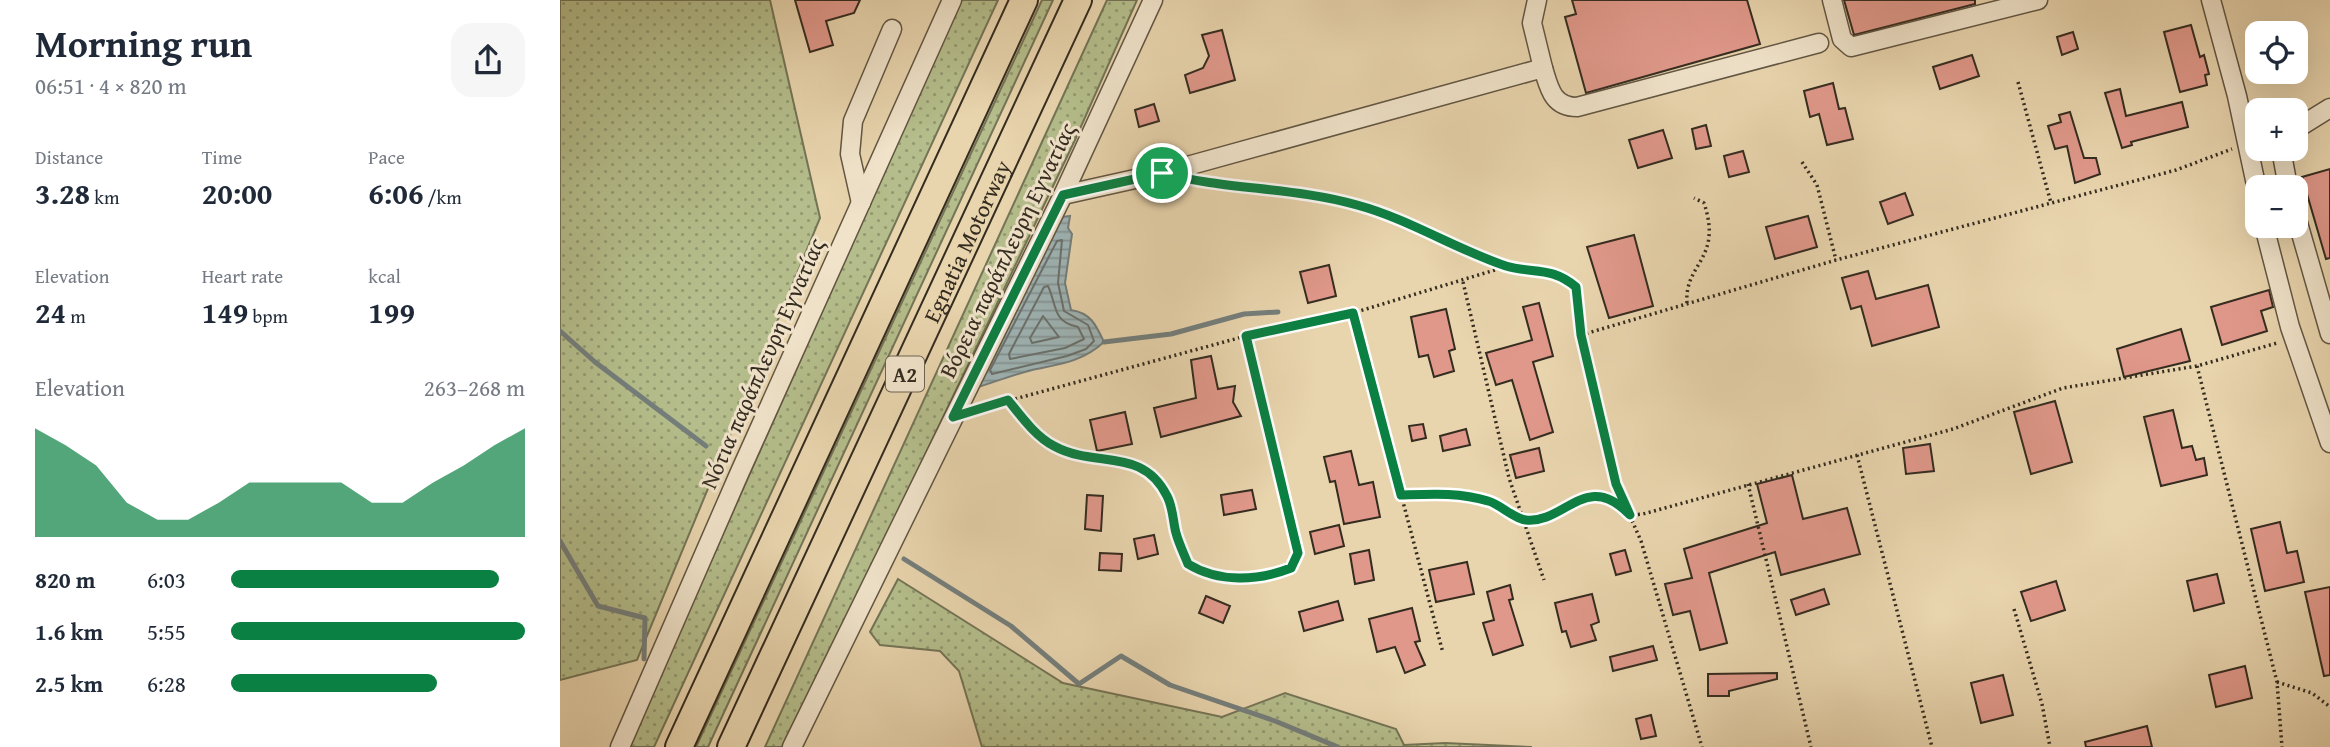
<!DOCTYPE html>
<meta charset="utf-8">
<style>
:root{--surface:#fff;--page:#f6f6f7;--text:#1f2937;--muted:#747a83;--accent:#0b8043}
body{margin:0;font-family:"Gentium Book Plus",serif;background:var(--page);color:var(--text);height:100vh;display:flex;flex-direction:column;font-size:26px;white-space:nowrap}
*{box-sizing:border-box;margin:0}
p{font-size:23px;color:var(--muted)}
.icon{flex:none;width:38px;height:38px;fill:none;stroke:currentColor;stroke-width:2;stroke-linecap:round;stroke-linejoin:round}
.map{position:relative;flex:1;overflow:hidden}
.details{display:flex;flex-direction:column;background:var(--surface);width:560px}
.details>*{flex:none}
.buttons{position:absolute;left:1685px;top:21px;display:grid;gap:14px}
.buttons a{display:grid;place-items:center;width:63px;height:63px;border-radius:14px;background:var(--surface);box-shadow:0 7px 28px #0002;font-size:35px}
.pin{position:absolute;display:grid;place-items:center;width:60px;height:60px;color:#fff;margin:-30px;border:4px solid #fff;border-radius:50%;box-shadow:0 2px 7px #0007}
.round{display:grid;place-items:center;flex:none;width:74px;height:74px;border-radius:21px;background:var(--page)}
.overview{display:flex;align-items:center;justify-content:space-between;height:119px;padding:0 35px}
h1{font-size:38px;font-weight:700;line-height:52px}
.stats{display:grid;grid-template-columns:repeat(3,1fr);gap:10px;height:119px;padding:7px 35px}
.stats div{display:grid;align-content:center}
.stats b{font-size:30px;font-weight:700}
.stats small{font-size:19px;font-weight:400}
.stats p{font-size:19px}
.chart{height:196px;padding:14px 35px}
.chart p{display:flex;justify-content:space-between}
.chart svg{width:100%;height:126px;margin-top:7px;fill:var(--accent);opacity:.7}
ul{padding:0 35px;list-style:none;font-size:23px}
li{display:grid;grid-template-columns:112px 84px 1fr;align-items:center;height:52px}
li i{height:18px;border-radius:9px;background:var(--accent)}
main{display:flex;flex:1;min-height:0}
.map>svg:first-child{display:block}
</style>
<main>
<section class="details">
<div class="overview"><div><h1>Morning run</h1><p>06:51 · 4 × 820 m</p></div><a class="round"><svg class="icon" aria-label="share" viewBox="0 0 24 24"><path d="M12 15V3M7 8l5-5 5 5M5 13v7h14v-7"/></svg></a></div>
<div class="stats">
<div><p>Distance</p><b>3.28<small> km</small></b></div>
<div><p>Time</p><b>20:00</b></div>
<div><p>Pace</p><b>6:06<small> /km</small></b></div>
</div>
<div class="stats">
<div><p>Elevation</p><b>24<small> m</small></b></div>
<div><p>Heart rate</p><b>149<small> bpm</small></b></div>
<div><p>kcal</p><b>199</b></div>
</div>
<div class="chart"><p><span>Elevation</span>263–268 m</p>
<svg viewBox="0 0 160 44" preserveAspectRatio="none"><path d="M0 44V6L10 12L20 19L30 32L40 38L50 38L60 32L70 25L80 25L90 25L100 25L110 32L120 32L130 25L140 19L150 12L160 6V44z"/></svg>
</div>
<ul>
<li><b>820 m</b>6:03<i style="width:91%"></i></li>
<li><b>1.6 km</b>5:55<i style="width:100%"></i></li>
<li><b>2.5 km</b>6:28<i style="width:70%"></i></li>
</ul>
</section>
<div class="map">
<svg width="1770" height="747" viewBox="0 0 1770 747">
<defs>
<pattern id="grass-dots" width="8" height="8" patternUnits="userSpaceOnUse" patternTransform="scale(1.75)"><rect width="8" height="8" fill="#b4bd8b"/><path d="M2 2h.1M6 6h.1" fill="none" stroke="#939a71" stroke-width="1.8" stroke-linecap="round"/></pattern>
<pattern id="water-rules" width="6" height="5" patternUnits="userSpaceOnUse" patternTransform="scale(1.75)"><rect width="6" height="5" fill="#9eb5b7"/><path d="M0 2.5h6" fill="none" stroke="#829394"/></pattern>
</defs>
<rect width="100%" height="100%" fill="#e8d4ad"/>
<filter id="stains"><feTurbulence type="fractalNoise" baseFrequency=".00286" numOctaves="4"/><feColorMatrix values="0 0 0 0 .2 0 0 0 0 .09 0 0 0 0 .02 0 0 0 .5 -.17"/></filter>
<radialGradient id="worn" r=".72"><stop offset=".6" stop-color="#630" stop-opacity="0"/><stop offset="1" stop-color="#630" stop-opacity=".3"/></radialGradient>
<g fill="url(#grass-dots)" stroke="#747456" stroke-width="2">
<polygon points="0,0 210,0 260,218 77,660 0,680"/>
<polygon points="401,0 438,0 94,747 68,747"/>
<polygon points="482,0 493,0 148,747 136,747"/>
<polygon points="547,0 577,0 515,140 226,747 205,747"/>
<polygon points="338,579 503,683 662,717 725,693 836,729 844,745 885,743 972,747 422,747 399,671 380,651 320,645 310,632"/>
</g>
<path fill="url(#water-rules)" stroke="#747e7b" stroke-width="2" d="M510,216l-2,12 4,6 -7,49 6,27c20,3 25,15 33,32 -22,20 -44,22 -72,28 -20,5 -40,13 -60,19l91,-172z"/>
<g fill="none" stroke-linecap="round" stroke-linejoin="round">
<g stroke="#6a706c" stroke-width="2">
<polygon points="502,240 498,283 504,311 528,325 534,341 526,349 507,356 432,374 430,370 497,241"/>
<path d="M488,286c9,19 4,36 30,41l6,12 -19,9 -55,11 -1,-5 35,-67z"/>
<polygon points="483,316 499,337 472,343 470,338"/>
</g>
<g stroke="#747e7b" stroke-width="5">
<polyline points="0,331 35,362 146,446"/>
<polyline points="544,342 611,334 684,314 718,312"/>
<polyline points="0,541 38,606 85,618 84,659"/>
<polyline points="344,559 451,626 519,684 561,656 610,685 715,721 778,747"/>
</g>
</g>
<g fill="#e0988a" stroke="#352c20" stroke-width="2">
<polygon points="235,0 300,0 294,13 266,21 273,45 250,52"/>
<polygon points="1012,0 1187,0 1200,44 1026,93 1005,17 1016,14"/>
<polygon points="1284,0 1415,0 1415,4 1294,35"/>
<polygon points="1631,25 1640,57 1644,55 1649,74 1645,75 1647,85 1620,92 1604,32"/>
<polygon points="662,30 675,80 630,93 625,75 643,68 649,56 642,35"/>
<polygon points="1513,32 1518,49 1502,55 1497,37"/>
<polygon points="1412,55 1419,76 1380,89 1373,67"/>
<polygon points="1273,83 1279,109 1285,108 1293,139 1267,145 1259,114 1250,117 1244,91"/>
<polygon points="1560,89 1566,116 1622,102 1628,127 1571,142 1572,145 1562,148 1545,93"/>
<polygon points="594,104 599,121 579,127 575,110"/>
<polygon points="1510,112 1524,158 1536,158 1540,174 1515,183 1507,146 1495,149 1488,126 1501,122 1499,115"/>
<polygon points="1146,125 1151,146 1136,149 1132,129"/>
<polygon points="1103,130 1112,158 1078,168 1069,140"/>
<polygon points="1183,151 1189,172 1169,177 1164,156"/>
<polygon points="1770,169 1770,258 1766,259 1742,177"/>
<polygon points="1345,193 1353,215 1328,224 1320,202"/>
<polygon points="1248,216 1257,247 1215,259 1206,227"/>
<polygon points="1074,235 1093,306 1049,318 1027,247"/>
<polygon points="769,265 776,296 748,303 740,272"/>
<polygon points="1308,271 1316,299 1368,285 1379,327 1312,346 1301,306 1291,309 1282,278"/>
<polygon points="1709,290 1713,307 1701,311 1707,331 1662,345 1651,307"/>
<polygon points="979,303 993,356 973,362 993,432 970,440 952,380 936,385 926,353 972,340 963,307"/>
<polygon points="886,309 895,349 889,351 894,371 874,377 868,355 859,357 851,317"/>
<polygon points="1621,329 1630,361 1564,377 1557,349"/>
<polygon points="651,356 658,389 675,386 673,402 681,416 601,437 594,408 636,398 631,360"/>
<polygon points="1495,401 1512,462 1471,474 1454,412"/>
<polygon points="1613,410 1622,448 1632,446 1636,460 1644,458 1647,475 1601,486 1584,417"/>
<polygon points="565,412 572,444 537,451 530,420"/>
<polygon points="863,424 866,438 852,441 849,426"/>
<polygon points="906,429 910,445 883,451 880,436"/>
<polygon points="1370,444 1374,471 1346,474 1343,448"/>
<polygon points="979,448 984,471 956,478 950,455"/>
<polygon points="791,451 799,485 813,482 820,517 784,524 775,481 770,482 764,457"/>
<polygon points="1232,475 1243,519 1287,508 1300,554 1221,575 1215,552 1149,573 1167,643 1140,650 1130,611 1113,615 1105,584 1132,578 1124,549 1207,523 1197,484"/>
<polygon points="692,490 696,509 664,515 661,495"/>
<polygon points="527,495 543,496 541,531 525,529"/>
<polygon points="1720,522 1727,553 1737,551 1744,582 1705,591 1691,529"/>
<polygon points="779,525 784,546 755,554 750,532"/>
<polygon points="594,535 598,554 578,559 574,539"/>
<polygon points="809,550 814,580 795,584 790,554"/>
<polygon points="1065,550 1071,571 1056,575 1050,554"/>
<polygon points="540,553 562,554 561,571 539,570"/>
<polygon points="907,562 914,594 876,602 869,570"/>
<polygon points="1657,574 1664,603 1634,611 1627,581"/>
<polygon points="1496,581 1505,610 1471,621 1461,592"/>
<polygon points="950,585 953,599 949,600 963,645 933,655 923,623 934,620 927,592"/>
<polygon points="1770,587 1770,675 1764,676 1745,592"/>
<polygon points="1264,589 1269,604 1236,615 1231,600"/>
<polygon points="1032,594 1039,622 1031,625 1036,640 1011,647 1006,631 1002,632 995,603"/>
<polygon points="646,596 670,606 663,623 639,613"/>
<polygon points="778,601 783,620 744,631 739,612"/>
<polygon points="852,608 860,641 855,642 865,665 845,673 835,647 817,652 809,619"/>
<polygon points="1093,646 1097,660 1053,671 1050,657"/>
<polygon points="1685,666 1692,698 1656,707 1649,675"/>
<polygon points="1217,673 1217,679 1169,691 1169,696 1148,696 1148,674"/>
<polygon points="1443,675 1453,715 1421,723 1411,683"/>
<polygon points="1091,715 1096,736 1081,739 1076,719"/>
<polygon points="1587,726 1592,747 1526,747 1525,742"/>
</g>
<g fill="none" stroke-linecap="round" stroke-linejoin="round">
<g stroke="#625643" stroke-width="21">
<g id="minor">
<polyline points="1272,0 1282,39 1291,47 1478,0"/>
<polyline points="1651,0 1677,96 1698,194"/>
<path d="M983,68c6,19 9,39 34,39l242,-64"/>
<polyline points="1736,129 1770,108"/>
<polyline points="1721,149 1728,187"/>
<polyline points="503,195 602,173 983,68 972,23 977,0"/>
<polyline points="301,203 290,154 293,121 332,29"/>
<polyline points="1736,216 1770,334"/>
<polyline points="1704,226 1730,327 1770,443"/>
<polyline points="60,747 179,474 392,0"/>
<polyline points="232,747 503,195 593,0"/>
</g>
</g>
<g stroke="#352c20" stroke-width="30">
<g id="highway">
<polyline points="119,747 464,0"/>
<path id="s1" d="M171,747l347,-747"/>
</g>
</g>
<g stroke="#352c20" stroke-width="3.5" stroke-dasharray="2 3.5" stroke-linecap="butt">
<polyline points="1458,82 1491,203"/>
<polyline points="1242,162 1257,185 1276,260"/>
<polyline points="638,183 681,185 796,204 946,265"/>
<polyline points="903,282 949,478 984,580"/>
<path d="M1127,303c-3,-40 36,-43 17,-100l-10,-5"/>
<polyline points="793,313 883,653"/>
<polyline points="1021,335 1276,260 1616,170 1672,149"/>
<polyline points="1637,366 1717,682 1722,747"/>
<path d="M448,400c13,16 27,36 46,46 41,23 89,0 114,50 5,11 5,26 8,37 3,11 8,21 12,31 31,19 70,17 103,4l8,-15 -53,-217"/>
<polyline points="418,409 686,336 793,313 948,266 984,270 1002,276 1016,287 1021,335 1056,484 1081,541 1142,747"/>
<polyline points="1297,455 1372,747"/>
<polyline points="1188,484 1251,747"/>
<path d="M841,495c29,-1 58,-3 87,6 12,3 26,18 38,19 39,4 60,-51 104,-5l13,-1 310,-85 110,-41 134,-22 80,-23"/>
<polyline points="1454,609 1482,704 1490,747"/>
<polyline points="1717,682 1752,693 1770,707"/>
</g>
<use href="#minor" stroke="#f0e3ca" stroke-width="18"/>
<use href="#highway" stroke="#e8d4ad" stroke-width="26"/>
</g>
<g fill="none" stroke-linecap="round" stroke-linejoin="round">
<g stroke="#fff" stroke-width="14">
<path id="route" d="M602,173c64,17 132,14 195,32 52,14 98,44 149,61 28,8 45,0 70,21l5,48 35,149 14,31c-44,-46 -65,9 -104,5 -12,-1 -26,-16 -38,-19 -29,-9 -58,-7 -87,-6l-48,-182 -107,23 52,217 -7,15c-33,13 -72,15 -103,-4 -4,-10 -9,-20 -12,-31 -3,-11 -3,-26 -9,-37 -25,-50 -71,-27 -113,-50 -19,-10 -33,-30 -46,-46l-55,17 110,-222z"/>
</g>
<use href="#route" stroke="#0b8043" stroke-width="9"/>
</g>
<g text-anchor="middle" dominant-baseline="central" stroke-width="6" stroke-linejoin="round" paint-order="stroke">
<rect fill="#f0e3ca" stroke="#6d6353" stroke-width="2" x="326" y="356.5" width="38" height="35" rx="5"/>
<g font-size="21" font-weight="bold" fill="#352c20">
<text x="345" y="374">Α2</text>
</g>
<g font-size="23" fill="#352c20" stroke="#f0e3ca">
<text stroke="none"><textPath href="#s1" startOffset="558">Egnatia Motorway</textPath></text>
<text transform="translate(447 250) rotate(-64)">Βόρεια παράπλευρη Εγνατίας</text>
<text transform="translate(202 363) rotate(-66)">Νότια παράπλευρη Εγνατίας</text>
</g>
</g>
<rect width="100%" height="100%" filter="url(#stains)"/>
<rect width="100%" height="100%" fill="url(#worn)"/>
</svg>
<div class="buttons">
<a><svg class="icon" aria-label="locate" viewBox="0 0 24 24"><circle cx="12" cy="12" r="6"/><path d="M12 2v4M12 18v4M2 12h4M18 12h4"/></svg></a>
<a>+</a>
<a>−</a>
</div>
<div class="pin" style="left:602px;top:173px;background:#1e9e55"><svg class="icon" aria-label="arrive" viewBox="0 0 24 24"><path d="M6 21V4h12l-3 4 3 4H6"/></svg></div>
</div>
</main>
